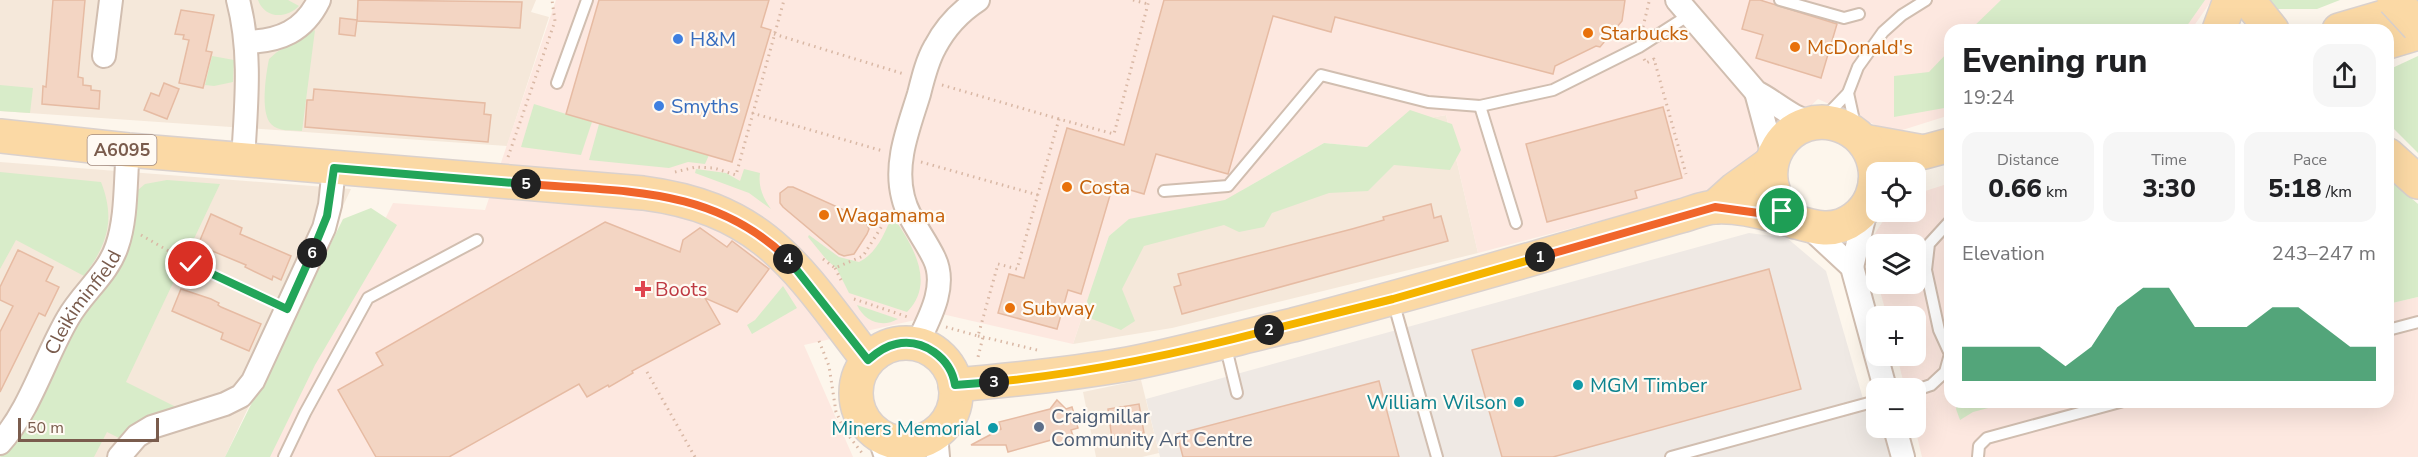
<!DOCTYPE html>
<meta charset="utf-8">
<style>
:root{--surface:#fff;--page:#f6f6f6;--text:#202124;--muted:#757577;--accent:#0b8043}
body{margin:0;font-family:"Nunito Sans",sans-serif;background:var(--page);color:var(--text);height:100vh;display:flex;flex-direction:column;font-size:22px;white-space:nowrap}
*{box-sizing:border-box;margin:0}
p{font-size:20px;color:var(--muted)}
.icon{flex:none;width:33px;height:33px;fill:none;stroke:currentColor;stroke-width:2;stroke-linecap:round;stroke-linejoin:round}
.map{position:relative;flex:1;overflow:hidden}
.sheet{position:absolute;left:1944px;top:24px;width:450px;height:384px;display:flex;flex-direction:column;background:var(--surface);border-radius:18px;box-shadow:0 6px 24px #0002}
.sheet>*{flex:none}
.tools{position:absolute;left:1866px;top:162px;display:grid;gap:12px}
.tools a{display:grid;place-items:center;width:60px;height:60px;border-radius:12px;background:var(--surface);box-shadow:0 6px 24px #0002;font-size:30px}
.scale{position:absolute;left:18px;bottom:15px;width:141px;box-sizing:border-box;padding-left:6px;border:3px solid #7a5c4d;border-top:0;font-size:16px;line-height:21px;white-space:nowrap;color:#7a5c4d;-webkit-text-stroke:4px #fffaf3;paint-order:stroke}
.pin{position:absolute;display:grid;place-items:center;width:51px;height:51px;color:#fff;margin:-26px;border:3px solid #fff;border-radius:50%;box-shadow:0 2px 6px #0007}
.km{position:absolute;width:30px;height:30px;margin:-15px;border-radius:50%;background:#222;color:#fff;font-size:16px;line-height:30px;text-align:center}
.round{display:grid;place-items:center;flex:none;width:63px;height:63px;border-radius:18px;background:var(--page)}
.headline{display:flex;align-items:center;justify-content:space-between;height:102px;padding:0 18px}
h1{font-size:33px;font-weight:800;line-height:45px}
.metrics{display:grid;grid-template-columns:repeat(3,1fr);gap:9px;height:102px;padding:6px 18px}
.metrics div{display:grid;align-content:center;border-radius:15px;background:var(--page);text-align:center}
.metrics b{font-size:26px;font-weight:800}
.metrics small{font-size:16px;font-weight:400}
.metrics p{font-size:16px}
.chart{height:168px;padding:12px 18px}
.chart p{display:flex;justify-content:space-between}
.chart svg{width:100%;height:108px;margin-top:6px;fill:var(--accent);opacity:.7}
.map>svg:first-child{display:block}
</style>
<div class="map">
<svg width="2418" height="457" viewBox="0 0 2418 457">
<rect width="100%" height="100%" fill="#fdf6ec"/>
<g fill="#f5e8da">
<polygon points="0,0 536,0 531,12 549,17 507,146 0,111"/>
<polygon points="1446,115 1478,253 1172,328 1073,344 1109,236 1367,147 1392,125"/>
<polygon points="0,162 351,189 225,457 0,457"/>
<polygon points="1141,380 1159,453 1142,457 1096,457 1083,392"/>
</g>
<g fill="#fde8e0">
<polygon points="556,0 2212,0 2191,30 1950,30 1950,115 1893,133 1818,99 1724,188 1478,253 1446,115 1392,125 1367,147 1324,143 1225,200 1129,220 1109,236 1073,344 942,314 804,345 853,457 268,457 393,203 485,210"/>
<polygon points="1950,183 1950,402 2388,402 2388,304 2418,297 2418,457 1922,457 1915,428 1916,388 1905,388 1897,356 1916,356 1916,316 1887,316 1878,284 1916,284 1916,244 1876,244 1876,276 1868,244 1889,212 1916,212 1916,194"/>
</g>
<polygon fill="#efe9e4" points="1749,233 1787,238 1826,271 1868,416 1876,423 1876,428 1882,428 1890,457 1160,457 1146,399"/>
<g fill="#d8ecc9">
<path d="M258,0h30l11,6c-13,13 -34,13 -41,-6z"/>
<polygon points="2001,0 2205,0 2184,30 1970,30"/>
<polygon points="2267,0 2340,0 2317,9 2273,9"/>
<path d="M315,30l-13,101c-10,-1 -24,1 -31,-7 -11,-12 -5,-50 -2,-65l8,-7z"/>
<polygon points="1950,50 1950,107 1894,117 1894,76 1929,72"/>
<polygon points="212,56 234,60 233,82 214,86 205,85"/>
<polygon points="2418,56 2418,153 2388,123 2388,70"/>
<polygon points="0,85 33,88 30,113 0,111"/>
<polygon points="534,104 592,122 581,155 521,147"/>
<polygon points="1410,110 1452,124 1461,150 1450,170 1394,165 1368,191 1329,193 1272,213 1264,227 1239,232 1224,225 1144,246 1122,289 1135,321 1121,330 1092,319 1087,301 1109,236 1129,219 1225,200 1324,143 1367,147"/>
<polygon points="599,124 709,155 705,164 688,162 669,168 589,160"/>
<path d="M696,169l30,4 14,8 4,-12 16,4c-2,14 3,25 11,36l-22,-16 -54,-20z"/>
<path d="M0,172l101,10c15,38 6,63 -17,94l-68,-36 -16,29z"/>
<polygon points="2388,178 2418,204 2418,297 2388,304"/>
<polygon points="167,180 220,184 126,382 180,409 121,439 107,432 94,457 0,457 14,441 138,190 145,184"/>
<polygon points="371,208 397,225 315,365 270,457 225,457 343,219"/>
<path d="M892,215c19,28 45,67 15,97l-58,-19 -12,-24 -11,-10 -18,-22 1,-2 30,22 20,5c18,-9 26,-29 33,-47z"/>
<polygon points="783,286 797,308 752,334 747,325 755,320"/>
<path d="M857,305l41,14c-16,9 -33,3 -41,-14z"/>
<polygon points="1958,402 2011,402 1973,412 1960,420 1956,409"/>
</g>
<g fill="#f3d5c3" stroke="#e6bba3" stroke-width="1.5">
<polygon points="53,0 85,0 78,77 83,78 83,85 91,86 91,90 100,91 99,109 42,104 43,86 46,87"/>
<polygon points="358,0 522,2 520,28 357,21"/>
<polygon points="599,0 769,0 761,27 771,30 732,162 566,114"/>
<polygon points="1164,0 1625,0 1622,21 1600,47 1596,46 1555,66 1553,74 1335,17 1331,32 1273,16 1228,174 1156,154 1144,194 1113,185 1081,294 1068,290 1057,329 998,313 1009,274 1024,278 1067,128 1124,145"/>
<polygon points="1750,0 1760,0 1837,24 1821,78 1756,58 1763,35 1742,29"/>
<polygon points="181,10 214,15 206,51 212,52 203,88 179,83 189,40 183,39 184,35 175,34"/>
<polygon points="340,18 357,20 355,36 339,34"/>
<polygon points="164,83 179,89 167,119 144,110 151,93 159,96"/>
<polygon points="314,89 485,103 484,114 491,115 488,142 305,127 307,100 313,100"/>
<polygon points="1663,107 1682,178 1635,191 1637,198 1547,222 1526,144"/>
<polygon points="788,187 793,187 864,219 869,229 867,234 854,254 844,256 839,254 783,207 780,203 780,193"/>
<polygon points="1431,204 1434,218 1441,216 1448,241 1182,314 1174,287 1181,285 1178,274 1352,229 1384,220 1383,217"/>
<polygon points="211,214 242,228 240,234 291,256 281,280 273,276 272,280 245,267 246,265 198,245"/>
<polygon points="605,222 680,252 683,240 700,228 727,247 732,241 769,269 737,312 705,298 720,324 632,371 633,373 609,387 608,385 587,397 579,384 449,457 376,457 338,390 383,365 376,353"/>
<polygon points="18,250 53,267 46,281 59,287 45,316 39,313 0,392 0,332 13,306 0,300 0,287"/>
<polygon points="1769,269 1801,389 1553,457 1502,457 1472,350"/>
<polygon points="181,289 211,299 219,303 218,305 221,307 261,324 249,351 221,339 223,333 172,311"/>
<polygon points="1379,381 1399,457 1183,457 1177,434"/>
<polygon points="1057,400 1066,409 1072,407 1078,428 1071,430 1074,439 1057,444 1055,439 1008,452 1006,445 971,445 1001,429 999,422 1050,409"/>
<polygon points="1139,404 1144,433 1112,439 1108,409"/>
</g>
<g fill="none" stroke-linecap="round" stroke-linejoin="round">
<g stroke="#d1beb0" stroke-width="14">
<g id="service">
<polyline points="1780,0 1844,18 1859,14"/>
<polyline points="557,83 587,0"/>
<polyline points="1848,93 1855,125"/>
<polyline points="1480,106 1516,223"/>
<polyline points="1825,117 1848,93 1858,67 1883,32 1902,15 1926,0"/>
<polyline points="1164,191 1228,186 1321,75 1428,102 1480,106 1553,90 1639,47 1689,15"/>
<polyline points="1393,301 1437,457"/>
<polyline points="2388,330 2418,322"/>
<polyline points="1225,344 1237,393"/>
<polyline points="1916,390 1931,385 1945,372 1950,354 1939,330 1926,270 1929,244 1950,221"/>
<polyline points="284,457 305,413 368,298 477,240"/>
<polyline points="1671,457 1876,401"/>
<polyline points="1978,457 1979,446 1987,438 2120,402"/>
</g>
</g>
<g stroke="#d1beb0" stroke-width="26">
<g id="minor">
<path d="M238,0c14,53 8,106 5,160"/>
<path d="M1677,0l79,92c20,10 35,26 57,31"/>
<path d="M247,42c33,-1 57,-11 72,-42"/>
<polyline points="104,56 111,0"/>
<polyline points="1756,92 1773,155"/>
<polyline points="1810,228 1852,267 1885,388"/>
<polyline points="1852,267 1867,206"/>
<path d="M917,344c12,-25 31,-58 17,-86 -10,-21 -26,-39 -31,-61 -9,-35 6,-70 16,-103 4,-16 8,-33 16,-47 10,-19 26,-36 43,-47"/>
<polyline points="1895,428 1903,457"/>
<polyline points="936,434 938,457"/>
<polyline points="879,436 886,457"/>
<path id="s1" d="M0,443c30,-33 45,-86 68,-125 14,-25 40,-44 49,-72 10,-29 8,-65 11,-96"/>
<polyline points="119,457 137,436 152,427 225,404 241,396 253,381 324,228 330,205 334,168"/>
</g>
</g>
<g stroke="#dad1cd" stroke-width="36">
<g id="primary">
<polyline points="2248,0 2272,30"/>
<polyline points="2219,30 2230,0"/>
<polyline points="2339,30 2418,7"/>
<polyline points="2388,42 2418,33"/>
<path d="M0,136l128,14 515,43c123,16 156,78 225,167"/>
<polyline points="1863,141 1924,152 1950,145"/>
<polyline points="2388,155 2418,182"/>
<polyline points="1715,207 1735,189 1771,163"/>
<circle cx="906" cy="393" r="50"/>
<path d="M955,385c58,-5 116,-11 173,-21 56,-11 110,-26 165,-39 130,-34 259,-72 388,-109 11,-3 24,-9 35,-9 19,-1 42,4 60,9 28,7 53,22 79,2 31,-23 26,-73 -9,-90 -56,-27 -107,46 -51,94"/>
</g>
</g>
<g stroke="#d9b8a5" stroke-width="3" stroke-dasharray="1.5 4.5" stroke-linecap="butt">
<polyline points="1133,0 1148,4"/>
<polyline points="1643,27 1649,2 1647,0"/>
<polyline points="774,34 904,74"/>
<polyline points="1644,59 1646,63 1654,59 1686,174"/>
<polyline points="942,85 1059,119"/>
<polyline points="752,113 883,151"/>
<polyline points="508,157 555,21 552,0"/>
<polyline points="921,162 1038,195"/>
<polyline points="675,172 696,167 714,168 736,175 784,0"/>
<polyline points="141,235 191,264 269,301"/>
<polyline points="823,259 835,268 863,256 882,226 886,213"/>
<polyline points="835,268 841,280"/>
<polyline points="854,299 908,317"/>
<polyline points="946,327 978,336 998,264 1017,269 1059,119 1114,134 1149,0"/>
<polyline points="978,336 983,337 978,357"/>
<polyline points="983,337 1037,350"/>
<polyline points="819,341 829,366 836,412 845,431 862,453"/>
<polyline points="647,372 695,457"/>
</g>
<use href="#service" stroke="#fff" stroke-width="10"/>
<use href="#minor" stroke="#fff" stroke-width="22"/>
<use href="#primary" stroke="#fbd9a5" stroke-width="33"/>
<g stroke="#dad1cd" stroke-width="36" stroke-linecap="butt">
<polyline id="primary-bridge" points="2394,0 2418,26"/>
</g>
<use href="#primary-bridge" stroke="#fbd9a5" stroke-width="33"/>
</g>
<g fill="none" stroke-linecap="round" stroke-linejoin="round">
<g stroke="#fff" stroke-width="12">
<polyline id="split-1" points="1540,257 1715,207 1773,215 1795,222 1782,211"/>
</g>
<g stroke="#fff" stroke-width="12">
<polyline id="split-2" points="1269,330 1393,299 1540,257"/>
</g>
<g stroke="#fff" stroke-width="12">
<path id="split-3" d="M994,382c93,-9 184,-28 275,-52"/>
</g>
<g stroke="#fff" stroke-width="12">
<path id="split-4" d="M788,259l80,101c8,-7 17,-14 28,-16 27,-6 55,14 59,41l39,-3"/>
</g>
<g stroke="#fff" stroke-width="12">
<path id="split-5" d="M526,184c97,8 187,2 262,75"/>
</g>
<g stroke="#fff" stroke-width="12">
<polyline id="split-6" points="312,253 327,216 334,168 526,184"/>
</g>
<g stroke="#fff" stroke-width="12">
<polyline id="split-7" points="191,264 287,309 312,253"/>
</g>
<use href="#split-1" stroke="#f0652b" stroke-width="8"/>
<use href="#split-2" stroke="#f5b400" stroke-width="8"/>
<use href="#split-3" stroke="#f5b400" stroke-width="8"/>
<use href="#split-4" stroke="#22a559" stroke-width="8"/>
<use href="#split-5" stroke="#f0652b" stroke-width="8"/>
<use href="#split-6" stroke="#22a559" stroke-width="8"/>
<use href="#split-7" stroke="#22a559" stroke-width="8"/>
</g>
<g fill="#e8710a" stroke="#fffaf3" stroke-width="2">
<circle cx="1588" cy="33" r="6"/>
<circle cx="1795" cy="47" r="6"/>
<circle cx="1067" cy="187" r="6"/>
<circle cx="824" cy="215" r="6"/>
<circle cx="1010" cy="308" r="6"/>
</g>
<g fill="#3f7fe0" stroke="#fffaf3" stroke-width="2">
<circle cx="678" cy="39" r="6"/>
<circle cx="659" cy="106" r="6"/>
</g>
<path fill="#e0444e" stroke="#fffaf3" stroke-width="2" d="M640 280h6v6h6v6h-6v6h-6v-6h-6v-6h6z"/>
<g fill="#0f9aa8" stroke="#fffaf3" stroke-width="2">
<circle cx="1578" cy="385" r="6"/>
<circle cx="1519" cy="402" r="6"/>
<circle cx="993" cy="428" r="6"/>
</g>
<circle fill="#5c6f8a" stroke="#fffaf3" stroke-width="2" cx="1039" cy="427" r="6"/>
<g text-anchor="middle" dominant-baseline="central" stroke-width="4.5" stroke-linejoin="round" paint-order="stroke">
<rect fill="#fffaf3" stroke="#a28b7f" stroke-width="1.5" x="87.5" y="135" width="69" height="30" rx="4.5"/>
<g font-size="18" font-weight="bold" fill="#7a5c4d">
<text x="122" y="150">A6095</text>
</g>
<g font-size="20" fill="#c56008" stroke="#fffaf3" text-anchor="start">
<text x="1600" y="33">Starbucks</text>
<text x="1807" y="47">McDonald's</text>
<text x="1079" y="187">Costa</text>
<text x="836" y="215">Wagamama</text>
<text x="1022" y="308">Subway</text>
</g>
<g font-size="20" fill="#366cbe" stroke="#fffaf3" text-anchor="start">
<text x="690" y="39">H&amp;M</text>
<text x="671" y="106">Smyths</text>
</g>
<g font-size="20" fill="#be3a42" stroke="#fffaf3" text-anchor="start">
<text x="655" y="289">Boots</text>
</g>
<g font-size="20" fill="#7a5c4d" stroke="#fffaf3">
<text stroke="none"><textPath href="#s1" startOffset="164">Cleikiminfield</textPath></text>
</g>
<g font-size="20" fill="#0d838f" stroke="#fffaf3" text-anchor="end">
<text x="1590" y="385" text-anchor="start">MGM Timber</text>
<text x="1507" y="402">William Wilson</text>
<text x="981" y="428">Miners Memorial</text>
</g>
<g font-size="20" fill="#4e5e75" stroke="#fffaf3" text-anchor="start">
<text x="1051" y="416">Craigmillar<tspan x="1051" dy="23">Community Art Centre</tspan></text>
</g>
</g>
</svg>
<div class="tools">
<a><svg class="icon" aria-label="locate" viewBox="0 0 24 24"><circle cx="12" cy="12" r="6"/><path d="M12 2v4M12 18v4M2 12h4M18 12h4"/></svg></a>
<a><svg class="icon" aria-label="layers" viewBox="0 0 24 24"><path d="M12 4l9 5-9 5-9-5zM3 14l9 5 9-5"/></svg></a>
<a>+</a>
<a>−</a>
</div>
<div class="scale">50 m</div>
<div class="pin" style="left:1782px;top:211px;background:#1e9e55"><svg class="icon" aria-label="arrive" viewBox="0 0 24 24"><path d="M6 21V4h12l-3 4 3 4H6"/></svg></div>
<div class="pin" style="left:191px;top:264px;background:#d93025"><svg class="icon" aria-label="check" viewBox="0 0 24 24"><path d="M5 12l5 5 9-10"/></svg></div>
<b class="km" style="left:1540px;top:257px">1</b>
<b class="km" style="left:1269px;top:330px">2</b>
<b class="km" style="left:994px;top:382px">3</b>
<b class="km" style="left:788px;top:259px">4</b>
<b class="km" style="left:526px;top:184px">5</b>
<b class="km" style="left:312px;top:253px">6</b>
<section class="sheet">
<div class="headline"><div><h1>Evening run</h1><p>19:24</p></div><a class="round"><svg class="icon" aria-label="share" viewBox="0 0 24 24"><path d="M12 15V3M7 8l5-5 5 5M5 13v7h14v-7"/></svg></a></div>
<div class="metrics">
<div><p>Distance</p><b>0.66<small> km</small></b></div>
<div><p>Time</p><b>3:30</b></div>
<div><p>Pace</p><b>5:18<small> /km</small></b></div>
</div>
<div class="chart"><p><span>Elevation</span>243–247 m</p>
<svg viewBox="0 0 160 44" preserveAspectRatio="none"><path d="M0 44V30L10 30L20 30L30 30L40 38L50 30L60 14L70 6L80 6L90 22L100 22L110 22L120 14L130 14L140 22L150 30L160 30V44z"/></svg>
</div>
</section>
</div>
